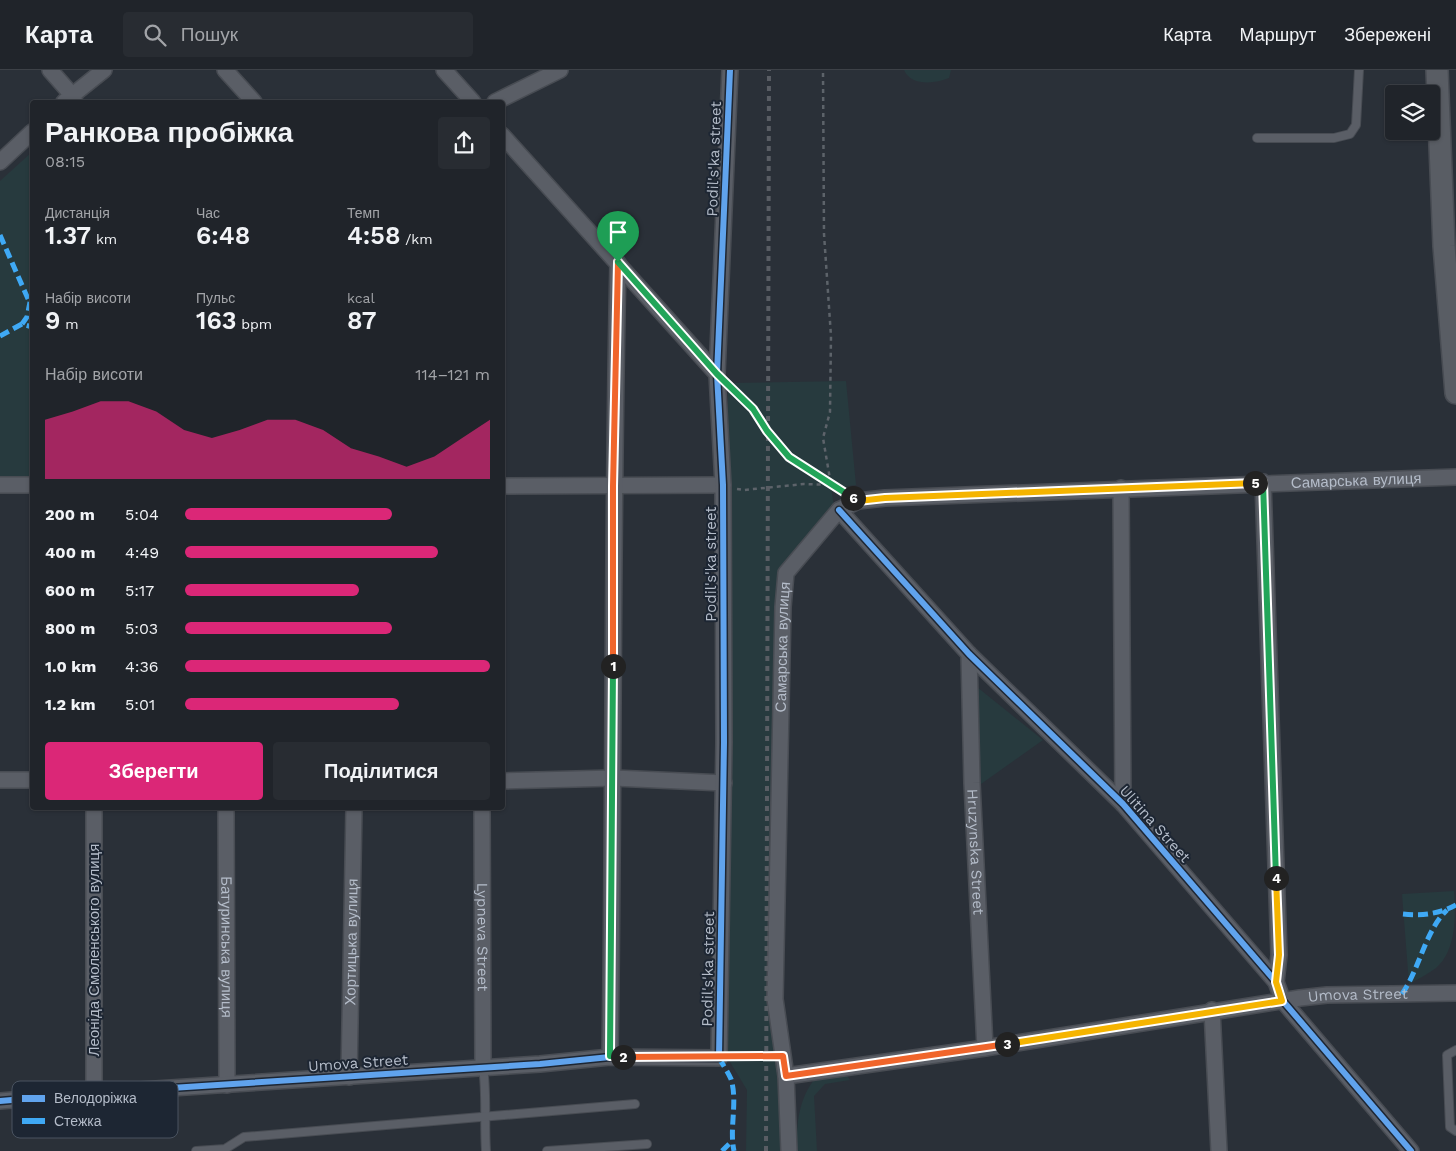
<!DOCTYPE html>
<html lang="uk">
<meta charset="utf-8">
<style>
:root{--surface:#20242a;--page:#282c32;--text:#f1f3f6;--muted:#a2a4a8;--line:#3d4147;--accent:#db2777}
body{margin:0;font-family:"Work Sans",sans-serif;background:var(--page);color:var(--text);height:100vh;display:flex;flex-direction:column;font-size:19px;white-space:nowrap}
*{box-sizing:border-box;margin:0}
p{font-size:16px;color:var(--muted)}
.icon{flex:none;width:28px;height:28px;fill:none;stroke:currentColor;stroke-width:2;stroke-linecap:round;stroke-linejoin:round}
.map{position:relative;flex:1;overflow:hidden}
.details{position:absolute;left:30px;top:30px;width:475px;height:710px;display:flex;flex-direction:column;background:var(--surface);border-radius:5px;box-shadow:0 1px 4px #0004,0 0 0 1px var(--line)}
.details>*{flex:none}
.fabs{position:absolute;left:1385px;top:15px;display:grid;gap:10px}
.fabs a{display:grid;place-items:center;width:55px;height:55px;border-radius:5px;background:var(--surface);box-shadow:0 1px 4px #0004,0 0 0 1px var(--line);font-size:25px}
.pin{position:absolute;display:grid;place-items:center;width:42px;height:42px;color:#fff;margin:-51px -21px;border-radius:50% 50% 50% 0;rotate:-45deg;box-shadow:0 0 5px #0007}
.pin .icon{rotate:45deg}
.km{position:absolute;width:25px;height:25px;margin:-12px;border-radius:50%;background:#222;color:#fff;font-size:14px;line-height:25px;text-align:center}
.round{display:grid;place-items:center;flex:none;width:52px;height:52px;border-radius:5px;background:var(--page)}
.overview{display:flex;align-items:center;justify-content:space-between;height:85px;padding:0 15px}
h1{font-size:28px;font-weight:600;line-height:38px}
.metrics{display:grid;grid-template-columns:repeat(3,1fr);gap:8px;height:85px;padding:5px 15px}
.metrics div{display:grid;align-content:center}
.metrics b{font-size:25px;font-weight:600}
.metrics small{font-size:14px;font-weight:400}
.metrics p{font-size:14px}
.chart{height:140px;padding:10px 15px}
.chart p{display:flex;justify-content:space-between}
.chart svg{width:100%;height:90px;margin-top:5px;fill:var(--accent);opacity:.7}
.action{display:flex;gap:10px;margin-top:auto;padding:10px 15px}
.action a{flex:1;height:58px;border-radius:5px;background:var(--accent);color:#fff;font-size:20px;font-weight:600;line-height:58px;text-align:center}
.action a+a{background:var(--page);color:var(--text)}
ul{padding:0 15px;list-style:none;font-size:16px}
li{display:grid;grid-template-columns:80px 60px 1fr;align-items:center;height:38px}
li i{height:12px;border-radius:6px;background:var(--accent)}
header{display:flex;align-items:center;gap:30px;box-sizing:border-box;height:70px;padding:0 25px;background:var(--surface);border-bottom:1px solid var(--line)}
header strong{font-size:24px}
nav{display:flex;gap:28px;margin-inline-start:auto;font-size:18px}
.search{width:350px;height:45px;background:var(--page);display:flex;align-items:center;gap:12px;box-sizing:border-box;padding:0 18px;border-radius:5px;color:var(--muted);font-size:19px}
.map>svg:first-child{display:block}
</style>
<header>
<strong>Карта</strong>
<div class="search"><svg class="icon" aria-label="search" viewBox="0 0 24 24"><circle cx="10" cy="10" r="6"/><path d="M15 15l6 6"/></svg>Пошук</div>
<nav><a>Карта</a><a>Маршрут</a><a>Збережені</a></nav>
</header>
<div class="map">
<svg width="1456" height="1081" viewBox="0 0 1456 1081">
<rect width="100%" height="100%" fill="#2a3038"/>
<g fill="#273a3e">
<path d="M904,0h47l-2,8c-15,6 -38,8 -45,-8z"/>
<polygon points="32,82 32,408 0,408 0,111"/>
<polygon points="846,311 856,415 831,418 834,436 790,487 777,524 777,987 782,1081 746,1081 747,1020 727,987 728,313"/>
<polygon points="977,617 1043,670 981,714"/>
<path d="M1454,821c2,26 2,60 -18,77 -8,6 -18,11 -27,16l-7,-90z"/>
<path d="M819,1004h27l4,6 -25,4 -11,12 3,55h-20c-1,-28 2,-56 22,-77z"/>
</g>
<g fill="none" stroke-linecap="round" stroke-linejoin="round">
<g stroke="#484c53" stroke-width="10">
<g id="lane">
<polyline points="1257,68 1334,68 1350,64 1356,55 1359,0"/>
<polyline points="1456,980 1447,985 1450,1057 1456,1061"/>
<path d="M483,997c4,28 1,55 3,84"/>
<polyline points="196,1081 225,1079 244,1067 635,1034"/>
<polyline points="547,1081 647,1074"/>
</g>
</g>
<g stroke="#484c53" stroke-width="18">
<g id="street">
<polyline points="50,0 72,25 75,32"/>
<polyline points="225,0 254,32"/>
<polyline points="444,0 473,32"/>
<polyline points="64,32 104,0"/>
<polyline points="495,32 560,0"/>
<polyline points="502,65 717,304"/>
<polyline points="0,92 32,62"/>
<polyline points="1263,412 1279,885 1276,912"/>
<polyline points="0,415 32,415"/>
<polyline points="502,416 723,415"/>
<polyline points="1121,418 1123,734"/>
<polyline points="839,440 969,584 1123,734 1276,912 1283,931 1411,1081"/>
<path id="s1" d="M969,584l3,129 13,265"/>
<polyline points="0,710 32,710"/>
<polyline points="502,711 614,708 724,713"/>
<polyline points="94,738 94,1023"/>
<path id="s2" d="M226,738l1,277"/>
<path id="s3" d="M482,738l1,259"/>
<polyline points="1212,940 1219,1081"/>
<path d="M610,987c4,-265 2,-530 8,-794"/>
<path id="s4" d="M786,1006l199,-28 315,-50 27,-3 129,-2"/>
<path id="s5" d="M349,1007l5,-269"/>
<polyline points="0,1031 94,1023 540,994 610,987 719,988 724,672 723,415 717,304 730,0"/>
<path id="s6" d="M789,1081l-3,-75 -11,-77 8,-392 3,-34 53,-63 19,-9 27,-3 571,-21"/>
</g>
</g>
<g stroke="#484c53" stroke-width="24">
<polyline id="secondary" points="1437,0 1444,176 1456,323"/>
</g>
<g stroke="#5d636a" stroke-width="2.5" stroke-dasharray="4 4" stroke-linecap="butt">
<path d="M731,316c23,21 35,50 58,70 10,9 29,19 42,29l-8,-47 7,-26 1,-76 -7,-102 -1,-164"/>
<polyline points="737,419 744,420 804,414 831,415 844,423"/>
<polyline points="733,988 770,987"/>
</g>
<use href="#lane" stroke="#5a5e66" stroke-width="8"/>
<use href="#street" stroke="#5a5e66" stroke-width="15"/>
<use href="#secondary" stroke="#595d64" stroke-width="21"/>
<polyline stroke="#595d64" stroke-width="4" stroke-dasharray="5 5" stroke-linecap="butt" points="766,1081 769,0"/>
<g stroke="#3fa9f5" stroke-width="5" stroke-dasharray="10 5" stroke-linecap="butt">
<polyline points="0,165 32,238"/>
<polyline points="22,254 27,247 30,232"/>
<polyline points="0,266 22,254 32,257"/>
<path d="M1403,844c19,2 36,0 53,-9"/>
<path d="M1402,924c18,-26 23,-63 45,-84"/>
<path d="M719,988c4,7 9,14 12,21 7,23 -2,49 3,72"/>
<polyline points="722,1081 732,1071"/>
</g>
<g stroke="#1d2633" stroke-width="9">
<g id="cycleway">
<polyline points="839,440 969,584 1123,734 1276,912 1283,931 1411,1081"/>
<polyline points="0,1031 94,1023 540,994 610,987 719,988 724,672 723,415 717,304 730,0"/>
</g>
</g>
<use href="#cycleway" stroke="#60a3ed" stroke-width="6"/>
</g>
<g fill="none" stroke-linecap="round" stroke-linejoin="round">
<g stroke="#fff" stroke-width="10">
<polyline id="split-1" points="613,596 613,416 618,192"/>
</g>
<g stroke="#fff" stroke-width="10">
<polyline id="split-2" points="613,596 610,986 623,987"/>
</g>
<g stroke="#fff" stroke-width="10">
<polyline id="split-3" points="623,987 783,986 786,1006 1007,974"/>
</g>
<g stroke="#fff" stroke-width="10">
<polyline id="split-4" points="1007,974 1282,931 1276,912 1279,885 1276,808"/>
</g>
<g stroke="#fff" stroke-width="10">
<polyline id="split-5" points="1255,413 1263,412 1276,808"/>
</g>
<g stroke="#fff" stroke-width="10">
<polyline id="split-6" points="853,428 858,431 885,428 1255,413"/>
</g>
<g stroke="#fff" stroke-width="10">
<polyline id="split-7" points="618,192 717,304 753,339 767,361 789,387 853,428"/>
</g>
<use href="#split-1" stroke="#f0652b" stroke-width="6"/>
<use href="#split-2" stroke="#22a559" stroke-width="6"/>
<use href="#split-3" stroke="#f0652b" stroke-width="6"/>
<use href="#split-4" stroke="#f5b400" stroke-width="6"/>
<use href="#split-5" stroke="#22a559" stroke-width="6"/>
<use href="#split-6" stroke="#f5b400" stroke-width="6"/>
<use href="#split-7" stroke="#22a559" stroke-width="6"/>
</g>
<g text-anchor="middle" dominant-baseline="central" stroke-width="4" stroke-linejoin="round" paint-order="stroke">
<g font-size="15" fill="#b4bcc9" stroke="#1d2633">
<text transform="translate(714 89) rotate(-88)">Podil's'ka street</text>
<text stroke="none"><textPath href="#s6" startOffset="1181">Самарська вулиця</textPath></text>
<text transform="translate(711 494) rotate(-90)">Podil's'ka street</text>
<text stroke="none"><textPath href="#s6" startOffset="505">Самарська вулиця</textPath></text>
<text transform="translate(1155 754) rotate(48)">Ulitina Street</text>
<text stroke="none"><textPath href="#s1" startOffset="198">Hruzynska Street</textPath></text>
<text stroke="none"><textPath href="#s3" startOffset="129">Lypneva Street</textPath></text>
<text stroke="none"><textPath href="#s5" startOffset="135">Хортицька вулиця</textPath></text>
<text stroke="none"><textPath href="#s2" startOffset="139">Батуринська вулиця</textPath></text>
<text transform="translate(94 880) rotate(-90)">Леоніда Смоленського вулиця</text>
<text transform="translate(708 899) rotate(-89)">Podil's'ka street</text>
<text stroke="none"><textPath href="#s4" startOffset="578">Umova Street</textPath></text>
<text transform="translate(358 993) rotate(-4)">Umova Street</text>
</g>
</g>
<rect x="12" y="1011" width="166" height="57" rx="8" fill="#1d2633" stroke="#4a5360" stroke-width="1"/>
<rect x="22" y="1025" width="23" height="7" fill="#60a3ed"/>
<rect x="22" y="1048" width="23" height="6" fill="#3fa9f5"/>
<g font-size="14" fill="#b4bcc9">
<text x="54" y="1033">Велодоріжка</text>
<text x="54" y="1056">Стежка</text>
</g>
</svg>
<div class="fabs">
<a><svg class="icon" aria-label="layers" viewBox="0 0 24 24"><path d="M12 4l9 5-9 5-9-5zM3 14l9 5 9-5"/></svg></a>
</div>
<div class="pin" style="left:618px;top:192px;background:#1e9e55"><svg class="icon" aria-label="arrive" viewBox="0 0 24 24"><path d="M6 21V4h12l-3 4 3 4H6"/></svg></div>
<b class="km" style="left:613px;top:596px">1</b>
<b class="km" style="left:623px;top:987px">2</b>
<b class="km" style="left:1007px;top:974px">3</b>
<b class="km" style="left:1276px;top:808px">4</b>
<b class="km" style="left:1255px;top:413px">5</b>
<b class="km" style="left:853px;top:428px">6</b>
<section class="details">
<div class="overview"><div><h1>Ранкова пробіжка</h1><p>08:15</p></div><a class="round"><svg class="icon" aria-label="share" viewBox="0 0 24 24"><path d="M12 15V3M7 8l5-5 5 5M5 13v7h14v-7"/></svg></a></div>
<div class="metrics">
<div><p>Дистанція</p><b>1.37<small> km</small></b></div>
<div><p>Час</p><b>6:48</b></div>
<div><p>Темп</p><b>4:58<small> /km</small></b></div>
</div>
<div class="metrics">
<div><p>Набір висоти</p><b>9<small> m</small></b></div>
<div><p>Пульс</p><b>163<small> bpm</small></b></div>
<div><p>kcal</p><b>87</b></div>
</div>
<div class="chart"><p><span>Набір висоти</span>114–121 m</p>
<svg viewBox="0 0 160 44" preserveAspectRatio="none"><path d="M0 44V15L10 11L20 6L30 6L40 11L50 20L60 24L70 20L80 15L90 15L100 20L110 29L120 33L130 38L140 33L150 24L160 15V44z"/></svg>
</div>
<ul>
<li><b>200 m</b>5:04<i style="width:68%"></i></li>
<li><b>400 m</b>4:49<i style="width:83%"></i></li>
<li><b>600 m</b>5:17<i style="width:57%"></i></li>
<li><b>800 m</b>5:03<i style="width:68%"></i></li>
<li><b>1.0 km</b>4:36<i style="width:100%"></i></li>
<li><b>1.2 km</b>5:01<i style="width:70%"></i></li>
</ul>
<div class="action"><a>Зберегти</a><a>Поділитися</a></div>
</section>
</div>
